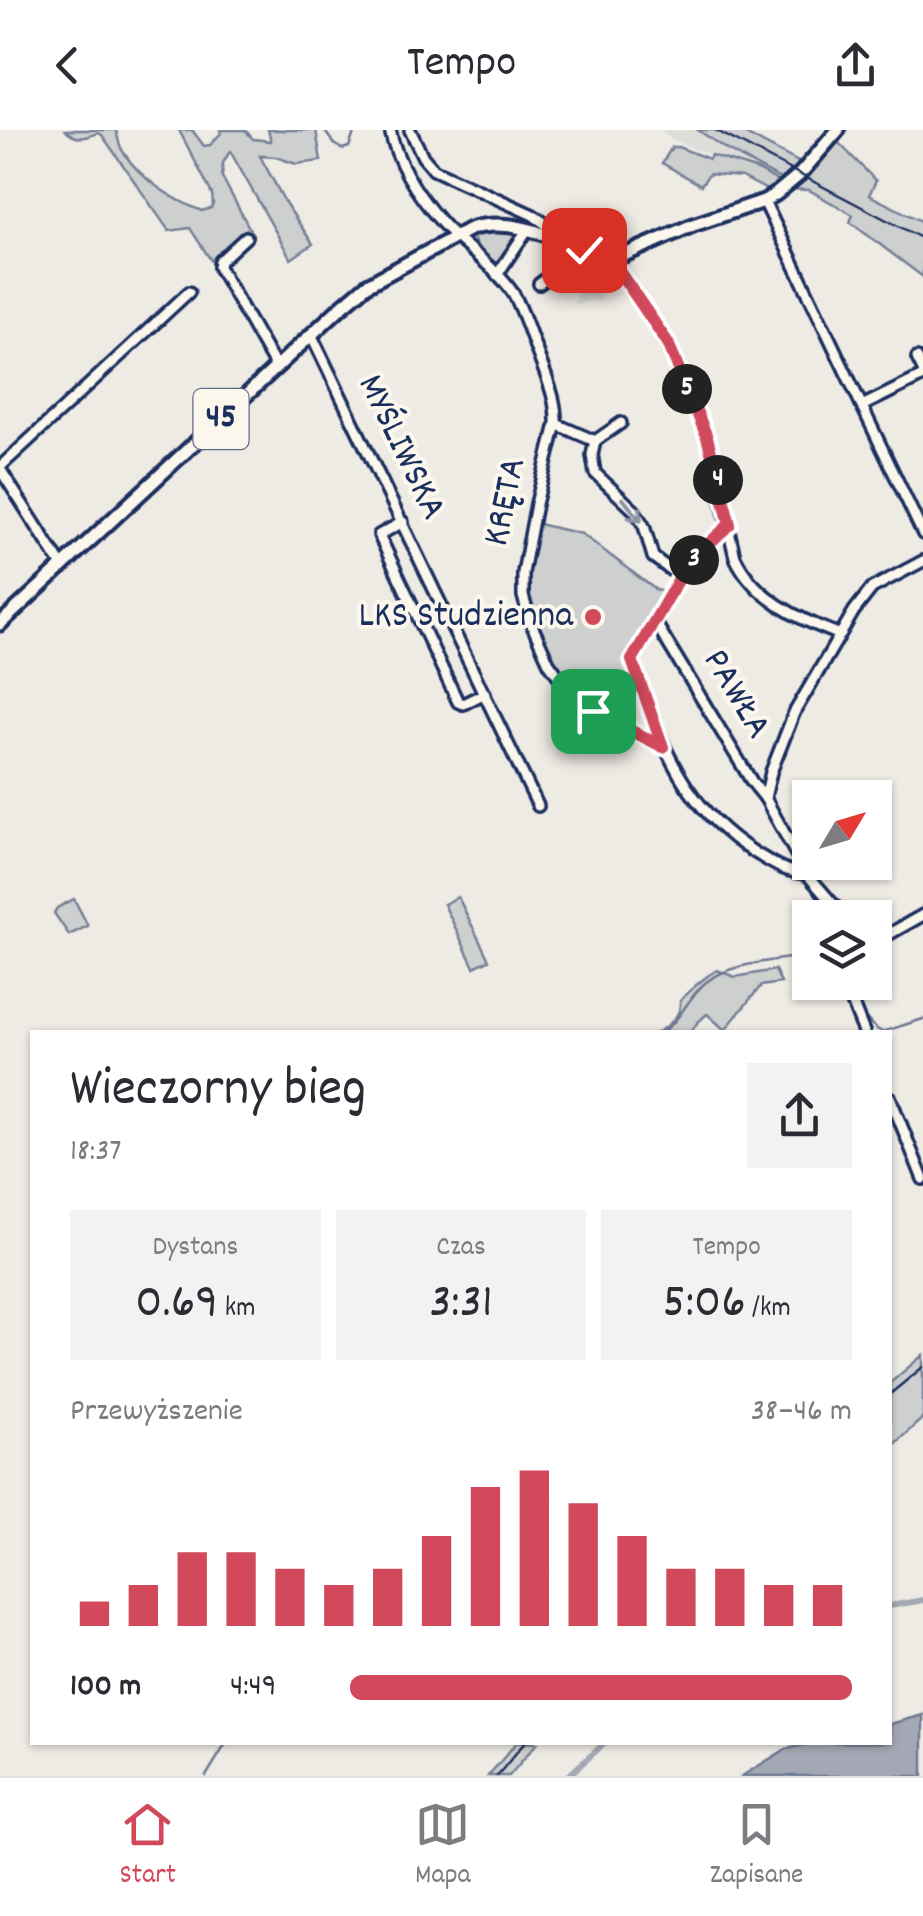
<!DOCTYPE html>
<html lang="pl">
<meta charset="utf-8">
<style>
:root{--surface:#fff;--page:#f2f2f3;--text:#2b2b33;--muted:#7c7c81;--line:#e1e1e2;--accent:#d1495b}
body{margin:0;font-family:Dekko,sans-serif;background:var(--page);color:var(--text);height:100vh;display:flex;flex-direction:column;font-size:38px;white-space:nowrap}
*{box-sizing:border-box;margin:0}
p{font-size:32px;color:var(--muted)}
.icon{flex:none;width:55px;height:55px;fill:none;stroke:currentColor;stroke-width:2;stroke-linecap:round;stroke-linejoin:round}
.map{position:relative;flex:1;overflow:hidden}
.drawer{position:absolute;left:30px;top:900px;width:862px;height:715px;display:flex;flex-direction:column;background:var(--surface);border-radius:0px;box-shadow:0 2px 8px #0004}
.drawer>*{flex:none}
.needle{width:65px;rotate:52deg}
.buttons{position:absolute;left:792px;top:650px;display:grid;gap:20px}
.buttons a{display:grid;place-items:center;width:100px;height:100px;border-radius:0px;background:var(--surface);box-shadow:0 2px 8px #0004;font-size:50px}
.pin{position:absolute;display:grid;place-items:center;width:85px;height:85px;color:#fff;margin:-42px;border-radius:20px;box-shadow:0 5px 15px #0006}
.km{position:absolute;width:50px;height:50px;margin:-25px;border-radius:50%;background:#222;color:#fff;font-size:28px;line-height:50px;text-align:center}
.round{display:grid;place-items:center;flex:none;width:105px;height:105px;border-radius:0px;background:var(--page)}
.headline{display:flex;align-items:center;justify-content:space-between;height:170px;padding:0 40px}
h1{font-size:55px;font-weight:600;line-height:75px}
.metrics{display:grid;grid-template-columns:repeat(3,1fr);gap:15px;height:170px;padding:10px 40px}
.metrics div{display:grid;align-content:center;border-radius:0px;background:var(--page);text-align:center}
.metrics b{font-size:50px;font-weight:600}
.metrics small{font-size:28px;font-weight:400}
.metrics p{font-size:28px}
.chart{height:280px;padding:20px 40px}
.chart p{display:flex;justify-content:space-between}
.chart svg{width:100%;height:180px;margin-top:10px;stroke:var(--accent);stroke-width:6}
ul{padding:0 40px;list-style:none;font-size:32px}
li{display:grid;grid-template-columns:160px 120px 1fr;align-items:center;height:75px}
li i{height:25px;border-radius:12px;background:var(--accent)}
header{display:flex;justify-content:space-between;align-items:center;height:130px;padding:0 40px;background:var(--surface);font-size:45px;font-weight:600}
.tabs{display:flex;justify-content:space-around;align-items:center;height:140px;border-top:2px solid var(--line);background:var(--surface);font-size:28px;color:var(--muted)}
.tabs a{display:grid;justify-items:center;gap:5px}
.tabs .on{color:var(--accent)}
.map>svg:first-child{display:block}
</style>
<header><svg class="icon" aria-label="back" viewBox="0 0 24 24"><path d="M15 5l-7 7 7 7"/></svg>Tempo<svg class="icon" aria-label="share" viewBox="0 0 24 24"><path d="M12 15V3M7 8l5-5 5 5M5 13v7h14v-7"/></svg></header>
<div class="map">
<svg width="923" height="1646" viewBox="0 0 923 1646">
<rect width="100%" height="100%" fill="#eeebe4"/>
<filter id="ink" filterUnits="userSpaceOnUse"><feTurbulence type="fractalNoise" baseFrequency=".01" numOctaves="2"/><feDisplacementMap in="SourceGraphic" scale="20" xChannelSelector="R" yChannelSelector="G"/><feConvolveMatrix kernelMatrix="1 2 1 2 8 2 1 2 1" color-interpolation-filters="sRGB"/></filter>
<g filter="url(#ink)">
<g fill="#deddda">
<polygon points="661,0 698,0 727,20 784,51 781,53 758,40 696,20 670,8"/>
<polygon points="581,123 608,132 600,171 595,170 575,174 578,144 569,131"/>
</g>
<g fill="#cecfcf" stroke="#747f96" stroke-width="2.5">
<path d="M65,0h51c2,8 3,17 8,23 17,27 50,47 78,58l9,-3 2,-4 -1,-10 -33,-64h13l12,16 6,-1 11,-12 -1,-3h25l8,9 18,2 -3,-11h48l5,31 -25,3 -20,-7 -16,-1 26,48 27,40 -22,15 -61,-108 -7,12 -1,14 31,58 -4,4 -5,-5 -32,26 4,8 -26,-40 -21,3 -67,-96 -4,-2c-13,5 -22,8 -33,-3z"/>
<polygon points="698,0 738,0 802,34 784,51 727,20"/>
<polygon points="836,10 876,51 869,65 923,92 923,147 850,92 853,85 809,60 787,59 815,36"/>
<polygon points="672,17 678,17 709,29 711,25 758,40 781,53 771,62 742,47 709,44 701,55 662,33"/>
<path d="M486,101l31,2 -19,27 3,3 -5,5c-9,-9 -24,-20 -22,-34z"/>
<path d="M538,394l44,10 74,56 9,2 -37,64 8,26 -55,15c-27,-26 -55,-81 -53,-119 1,-18 7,-37 10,-54z"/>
<polygon points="458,767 489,830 474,837 444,774"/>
<polygon points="74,769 88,796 69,805 54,783 57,778"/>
<path d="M717,840l18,7 40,-7 6,13 -20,3 -36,44 -18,-16 -10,9 -6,9h-33c10,-6 24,-17 22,-31 12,-12 22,-23 37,-31z"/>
<polygon points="923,1225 923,1288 890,1318 890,1253"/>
<polygon points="517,1612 537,1613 509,1646 488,1646"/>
</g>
<polygon fill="#a3a8b4" stroke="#6d7892" stroke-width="2.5" points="923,1585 923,1646 742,1646 786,1619 814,1613 890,1612 890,1594"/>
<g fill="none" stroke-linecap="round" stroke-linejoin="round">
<g stroke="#6d7892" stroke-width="2.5">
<polyline points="324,0 334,14 342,19 349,17 355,0"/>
<path d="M851,852c7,20 11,40 31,50l41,-13"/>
<path d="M663,902c17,-13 21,-26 35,-42 23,-28 78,-29 112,-35"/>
<polyline points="206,1646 227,1612"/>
</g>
<g stroke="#a3a8b4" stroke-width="6">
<polyline points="890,1476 923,1470"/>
<polyline points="568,1646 606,1612"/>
</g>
<g stroke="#1b2f5e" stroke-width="16">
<g id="minor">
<path d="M390,0c7,34 29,67 52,93 20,23 54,44 71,70 11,19 18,44 26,64 8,22 18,43 17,67l-20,80 -13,69v23l7,25 19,42 23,32 43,28 48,24"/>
<polyline points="410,0 423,27 434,40 533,85 567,109"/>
<polyline points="764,71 923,404"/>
<polyline points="246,107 220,131 219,137 276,237"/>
<path d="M610,129l58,84 39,94 28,120c19,41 63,62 103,77"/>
<polyline points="497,145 527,100"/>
<polyline points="539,154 584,120"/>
<polyline points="311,204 538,676"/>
<polyline points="917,228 923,240"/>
<polyline points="862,276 923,246"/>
<polyline points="556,294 595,311 621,293"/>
<polyline points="595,311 592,325 595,343 635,381 644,396 653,427 680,447"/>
<polyline points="0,337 189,162"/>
<polyline points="0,339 62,436"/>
<polyline points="403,392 379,405 458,572 463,574 485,563"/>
<path d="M729,394l-29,29 -20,24 -48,83c28,79 48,147 125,194 20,12 26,17 50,20"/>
<polyline points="655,492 752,652 765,668 807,744 845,788"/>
<polyline points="765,668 771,642 794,583 854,481 872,458 923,431"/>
<polyline points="875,812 923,785"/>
<polyline points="844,852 864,902"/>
<polyline points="890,967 923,1049"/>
</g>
</g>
<g stroke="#1b2f5e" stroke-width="19">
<path id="major" d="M0,494l339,-315 28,-24 103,-56c48,-15 95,16 140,30l12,-3 71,-31 71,-24 12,-7 24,-20 38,-44"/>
</g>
<use href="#minor" stroke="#fbf7ec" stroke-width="9"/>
<use href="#major" stroke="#fbf7ec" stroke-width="11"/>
<g stroke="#1b2f5e" stroke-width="2.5">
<polyline points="715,0 923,109"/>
<polyline points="890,1264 923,1237"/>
<polyline points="497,1646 525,1612"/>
</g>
</g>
<defs><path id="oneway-shaft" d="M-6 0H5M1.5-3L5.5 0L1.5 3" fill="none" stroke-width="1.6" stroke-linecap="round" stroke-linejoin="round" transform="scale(2.5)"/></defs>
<use stroke="#8b93a5" href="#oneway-shaft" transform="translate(632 380) rotate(51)"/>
</g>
<g fill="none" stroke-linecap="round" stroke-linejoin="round" filter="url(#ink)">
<g stroke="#fff" stroke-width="20">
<polyline id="route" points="584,120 610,128 668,213 707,307 730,394 700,422 680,447 632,530 663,617 593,581"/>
</g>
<use href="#route" stroke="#d1495b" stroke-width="12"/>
</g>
<circle fill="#d1495b" stroke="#fbf7ec" stroke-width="4" cx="593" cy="487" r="10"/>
<g text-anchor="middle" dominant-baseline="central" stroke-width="8" stroke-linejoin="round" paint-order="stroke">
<rect fill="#fbf7ec" stroke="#5e6b89" stroke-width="2.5" x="193.5" y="259" width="55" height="60" rx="8"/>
<g font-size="35" font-weight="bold" fill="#1b2f5e">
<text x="221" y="289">45</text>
</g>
<g font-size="38" fill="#1b2f5e" stroke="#fbf7ec">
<text transform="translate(400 318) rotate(64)">MYŚLIWSKA</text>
<text transform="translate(507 372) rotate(-78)">KRĘTA</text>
<text transform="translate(735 565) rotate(59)">PAWŁA</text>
</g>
<g font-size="38" fill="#1b2f5e" stroke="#fbf7ec" text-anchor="end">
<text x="573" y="487">LKS Studzienna</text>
</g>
</g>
</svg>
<div class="buttons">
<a><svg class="needle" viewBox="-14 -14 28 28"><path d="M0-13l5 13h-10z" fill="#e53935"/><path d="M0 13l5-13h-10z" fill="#7c7c81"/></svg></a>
<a><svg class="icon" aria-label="layers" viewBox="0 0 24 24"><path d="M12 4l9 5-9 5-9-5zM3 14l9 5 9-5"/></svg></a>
</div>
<div class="pin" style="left:593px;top:581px;background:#1e9e55"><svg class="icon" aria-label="arrive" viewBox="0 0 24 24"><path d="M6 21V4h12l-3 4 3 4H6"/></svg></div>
<div class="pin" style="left:584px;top:120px;background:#d93025"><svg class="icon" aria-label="check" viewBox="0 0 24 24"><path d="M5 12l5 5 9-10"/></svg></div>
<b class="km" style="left:694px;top:430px">3</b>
<b class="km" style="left:718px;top:350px">4</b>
<b class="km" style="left:687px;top:259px">5</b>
<section class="drawer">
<div class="headline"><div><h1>Wieczorny bieg</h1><p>18:37</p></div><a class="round"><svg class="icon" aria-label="share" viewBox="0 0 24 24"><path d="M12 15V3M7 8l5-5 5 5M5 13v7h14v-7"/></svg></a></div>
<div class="metrics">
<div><p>Dystans</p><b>0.69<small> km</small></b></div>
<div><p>Czas</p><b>3:31</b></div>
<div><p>Tempo</p><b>5:06<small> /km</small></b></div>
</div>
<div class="chart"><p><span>Przewyższenie</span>38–46 m</p>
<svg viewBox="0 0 160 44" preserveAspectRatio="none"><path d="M5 44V38M15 44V34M25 44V26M35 44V26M45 44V30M55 44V34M65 44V30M75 44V22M85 44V10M95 44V6M105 44V14M115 44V22M125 44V30M135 44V30M145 44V34M155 44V34"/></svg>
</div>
<ul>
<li><b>100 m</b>4:49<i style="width:100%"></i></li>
</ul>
</section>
</div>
<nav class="tabs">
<a class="on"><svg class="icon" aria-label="home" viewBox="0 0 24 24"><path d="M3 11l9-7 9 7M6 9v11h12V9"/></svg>Start</a>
<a><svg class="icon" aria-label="map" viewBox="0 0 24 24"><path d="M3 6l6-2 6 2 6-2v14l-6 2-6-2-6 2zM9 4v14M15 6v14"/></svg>Mapa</a>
<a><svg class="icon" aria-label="saved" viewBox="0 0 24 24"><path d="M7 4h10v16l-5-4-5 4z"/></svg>Zapisane</a>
</nav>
